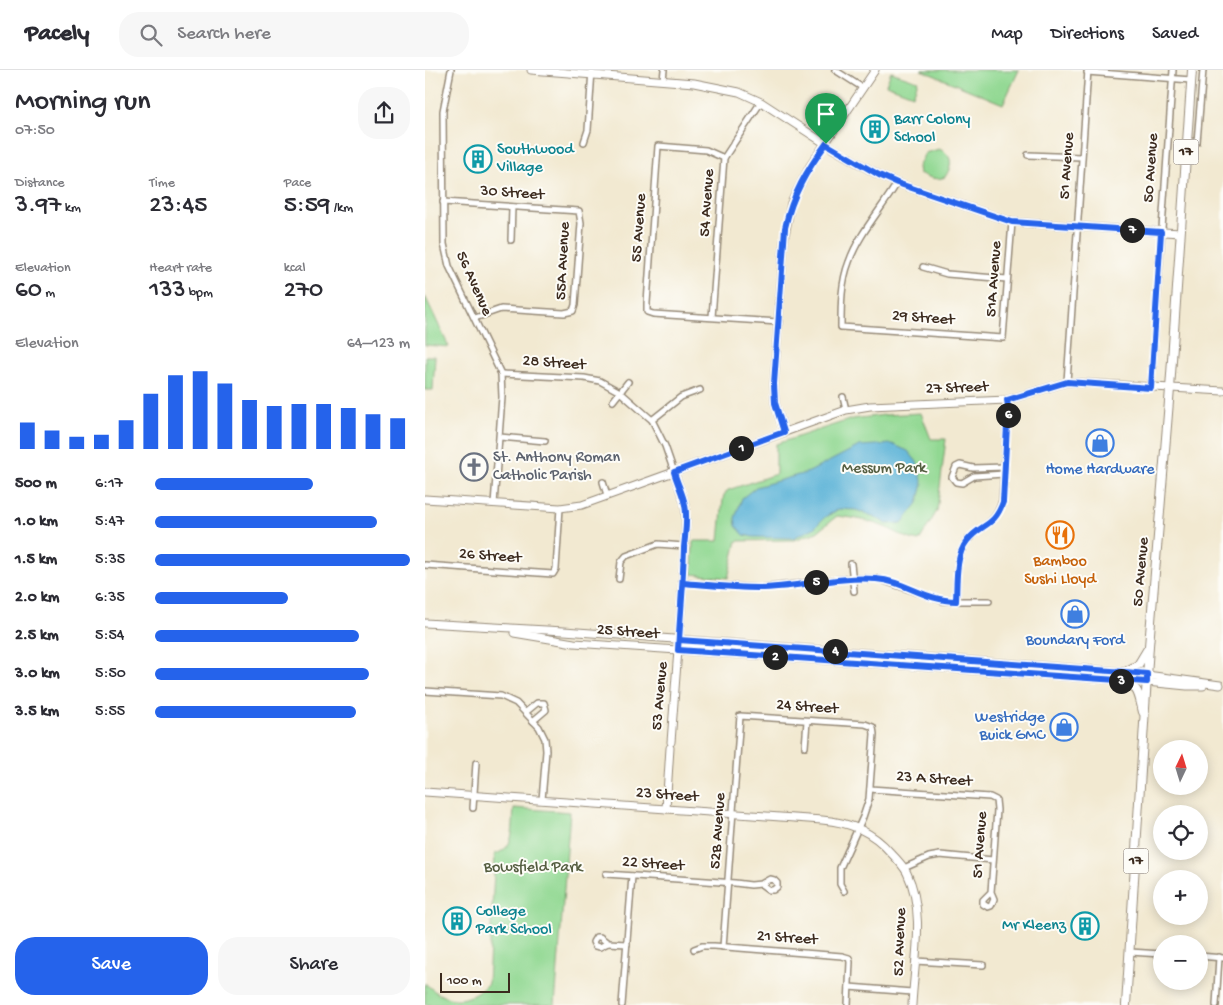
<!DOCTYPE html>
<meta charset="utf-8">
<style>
:root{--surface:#fff;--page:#f7f7f7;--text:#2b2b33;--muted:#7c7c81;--line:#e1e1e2;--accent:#2563eb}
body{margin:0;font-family:"Gochi Hand",sans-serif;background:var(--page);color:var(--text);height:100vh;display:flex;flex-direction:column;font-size:19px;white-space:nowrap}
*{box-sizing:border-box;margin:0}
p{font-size:16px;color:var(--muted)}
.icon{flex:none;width:28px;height:28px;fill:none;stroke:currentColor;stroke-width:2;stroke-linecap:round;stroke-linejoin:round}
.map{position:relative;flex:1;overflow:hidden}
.sheet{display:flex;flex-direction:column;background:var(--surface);width:425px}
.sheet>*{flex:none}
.needle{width:32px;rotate:4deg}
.buttons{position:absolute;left:728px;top:670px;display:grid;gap:10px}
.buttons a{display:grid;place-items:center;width:55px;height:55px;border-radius:50%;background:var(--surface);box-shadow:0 2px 12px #0003;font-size:25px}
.scale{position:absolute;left:15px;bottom:12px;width:70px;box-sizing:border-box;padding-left:5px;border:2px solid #3b2a1e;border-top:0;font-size:14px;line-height:18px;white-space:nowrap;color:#3b2a1e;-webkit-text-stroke:4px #fdfcf7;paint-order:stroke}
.pin{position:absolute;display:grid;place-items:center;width:42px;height:42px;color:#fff;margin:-51px -21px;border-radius:50% 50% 50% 0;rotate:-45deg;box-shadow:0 0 5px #0007}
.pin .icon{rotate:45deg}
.km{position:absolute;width:25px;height:25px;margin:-12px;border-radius:50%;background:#222;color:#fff;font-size:14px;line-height:25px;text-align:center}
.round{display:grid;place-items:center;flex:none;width:52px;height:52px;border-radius:20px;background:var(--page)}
.head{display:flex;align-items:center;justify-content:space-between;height:85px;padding:0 15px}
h1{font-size:28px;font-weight:600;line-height:38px}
.figures{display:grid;grid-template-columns:repeat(3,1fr);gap:8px;height:85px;padding:5px 15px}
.figures div{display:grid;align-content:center}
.figures b{font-size:25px;font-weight:600}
.figures small{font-size:14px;font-weight:400}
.figures p{font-size:14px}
.chart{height:140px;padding:10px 15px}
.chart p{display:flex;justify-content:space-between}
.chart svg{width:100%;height:90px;margin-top:5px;stroke:var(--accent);stroke-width:6}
.action{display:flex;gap:10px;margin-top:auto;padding:10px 15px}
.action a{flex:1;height:58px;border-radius:20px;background:var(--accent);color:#fff;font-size:20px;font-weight:600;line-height:58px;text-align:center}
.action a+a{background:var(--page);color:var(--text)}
ul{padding:0 15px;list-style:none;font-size:16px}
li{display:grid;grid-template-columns:80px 60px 1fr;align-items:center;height:38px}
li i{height:12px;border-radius:6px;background:var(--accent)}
header{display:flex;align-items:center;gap:30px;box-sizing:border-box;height:70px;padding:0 25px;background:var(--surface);border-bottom:1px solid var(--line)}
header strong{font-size:24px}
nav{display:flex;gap:28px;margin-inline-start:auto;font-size:18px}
.search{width:350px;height:45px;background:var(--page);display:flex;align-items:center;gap:12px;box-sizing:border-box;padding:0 18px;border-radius:20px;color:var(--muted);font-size:19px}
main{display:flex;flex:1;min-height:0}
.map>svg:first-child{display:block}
</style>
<header>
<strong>Pacely</strong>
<div class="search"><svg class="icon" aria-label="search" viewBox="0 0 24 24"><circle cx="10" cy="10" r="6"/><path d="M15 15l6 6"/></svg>Search here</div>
<nav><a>Map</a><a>Directions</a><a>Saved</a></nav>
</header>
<main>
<section class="sheet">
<div class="head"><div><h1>Morning run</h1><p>07:50</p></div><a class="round"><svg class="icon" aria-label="share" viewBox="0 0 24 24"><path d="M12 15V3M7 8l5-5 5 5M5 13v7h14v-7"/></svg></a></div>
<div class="figures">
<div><p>Distance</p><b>3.97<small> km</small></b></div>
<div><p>Time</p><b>23:45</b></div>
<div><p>Pace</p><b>5:59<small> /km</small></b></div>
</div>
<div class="figures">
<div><p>Elevation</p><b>60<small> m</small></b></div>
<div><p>Heart rate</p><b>133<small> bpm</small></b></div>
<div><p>kcal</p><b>270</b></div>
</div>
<div class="chart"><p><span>Elevation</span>64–123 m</p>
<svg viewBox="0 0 160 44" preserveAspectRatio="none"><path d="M5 44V31M15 44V35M25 44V38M35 44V37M45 44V30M55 44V17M65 44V8M75 44V6M85 44V12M95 44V20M105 44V23M115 44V22M125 44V22M135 44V24M145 44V27M155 44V29"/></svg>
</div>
<ul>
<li><b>500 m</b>6:17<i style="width:62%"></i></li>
<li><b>1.0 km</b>5:47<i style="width:87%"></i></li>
<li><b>1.5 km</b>5:35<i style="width:100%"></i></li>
<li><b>2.0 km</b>6:35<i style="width:52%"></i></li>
<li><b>2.5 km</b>5:54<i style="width:80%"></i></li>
<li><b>3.0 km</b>5:50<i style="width:84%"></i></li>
<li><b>3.5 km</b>5:55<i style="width:79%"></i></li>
</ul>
<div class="action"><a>Save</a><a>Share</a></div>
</section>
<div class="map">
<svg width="798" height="935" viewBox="0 0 798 935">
<rect width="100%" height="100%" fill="#fdfcf7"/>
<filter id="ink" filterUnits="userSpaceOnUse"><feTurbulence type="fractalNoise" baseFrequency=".02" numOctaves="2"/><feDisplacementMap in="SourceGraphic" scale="10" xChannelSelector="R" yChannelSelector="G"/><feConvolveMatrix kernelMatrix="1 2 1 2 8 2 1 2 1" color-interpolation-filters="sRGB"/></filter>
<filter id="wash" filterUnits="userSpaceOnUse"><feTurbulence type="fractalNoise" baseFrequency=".0096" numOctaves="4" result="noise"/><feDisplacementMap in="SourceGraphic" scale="20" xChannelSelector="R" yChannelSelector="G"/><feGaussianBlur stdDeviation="1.12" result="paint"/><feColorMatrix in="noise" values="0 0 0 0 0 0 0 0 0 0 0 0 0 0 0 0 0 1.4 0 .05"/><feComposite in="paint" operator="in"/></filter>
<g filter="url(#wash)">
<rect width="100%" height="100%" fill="#f2e9d1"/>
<g fill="#91d892" stroke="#668158">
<polygon points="496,0 594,0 578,34"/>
<polygon points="466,2 493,11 488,25 461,15"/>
<path d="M514,79c14,6 14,16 6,28 -9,4 -17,0 -26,-4l-1,-6 7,-14z"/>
<polygon points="0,226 24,277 0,275"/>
<polygon points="0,286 10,286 8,320 0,320"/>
<path d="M496,343l10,26h15l-9,72 -18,30c-12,-2 -21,-8 -32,-13 -17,-7 -32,-10 -50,-12l-20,16 -23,8 -57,1 -9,37 -36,-4 1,-33h26l4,-42 1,-4 4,-5 48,-16v-30l76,-25 33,-4z"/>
<path d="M89,738l56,4 -15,193h-130v-22c21,21 43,22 63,0l7,-129c21,-6 17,-27 19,-46z"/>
</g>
<polygon fill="#5ab2d7" stroke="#4a6e7a" points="467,374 483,381 492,392 498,414 493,433 477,453 462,454 448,446 431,440 414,439 400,447 389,458 368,468 328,467 319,465 311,456 310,448 317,428 331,417 384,402 434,376"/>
</g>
<g filter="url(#ink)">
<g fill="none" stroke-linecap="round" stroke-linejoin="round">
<g stroke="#968a78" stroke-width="8">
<g id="street">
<polyline points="26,0 18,41 19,174 24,196 76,304 77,327 69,434"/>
<polyline points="410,0 438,18"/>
<polyline points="662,2 766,10"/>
<polyline points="238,10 239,0"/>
<polyline points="762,71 772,72 778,0"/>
<polyline points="159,72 163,60 167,0"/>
<polyline points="603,85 656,87"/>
<polyline points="299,88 281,80 233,76 222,233 222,242 228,244 353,252"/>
<path d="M472,113c-15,26 -38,50 -48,79 -8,20 -8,44 -8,65l162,11 9,-116"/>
<polyline points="18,132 154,141 156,153 150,235 148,241 139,243 76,239 50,248"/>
<polyline points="86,170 87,137"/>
<polyline points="498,197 522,204 582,209"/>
<polyline points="287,247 299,88 336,32"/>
<polyline points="76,304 159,308 175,311 195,322 227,350 240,376 249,402"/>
<polyline points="642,312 663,0"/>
<polyline points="726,317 748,0"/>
<polyline points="418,327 421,340"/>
<polyline points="188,331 203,312"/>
<polyline points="227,350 256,327 275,320"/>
<polyline points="75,367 120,371"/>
<polyline points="579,404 549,406 537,413 531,412 527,407 531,397 535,395 548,398 580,397"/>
<polyline points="178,412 182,425"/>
<polyline points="426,494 429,521"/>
<polyline points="0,495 128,504 131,499 135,438"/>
<polyline points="194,509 196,492 201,486 233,474 259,476"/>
<polyline points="258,513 335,518 428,508 454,509 518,531 564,531"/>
<path d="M531,531c1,-19 -1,-45 11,-60 14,-18 27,-13 35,-40l6,-93 -1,-8"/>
<polyline points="0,621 76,626 91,633 114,657 120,669 121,681 117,730"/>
<polyline points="101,642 112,633 119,633 121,640 108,651"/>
<polyline points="380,677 382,651"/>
<polyline points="445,719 565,727 571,730 572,740 566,822 569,829 566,836 563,837 558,834 558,830 566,822"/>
<polyline points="48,738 51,693"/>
<polyline points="479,798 504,787 515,785 568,790"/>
<polyline points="181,804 310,813 326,815 336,814"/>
<polygon points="345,809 349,810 352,813 352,817 348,820 344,820 336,814"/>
<polygon points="171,867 175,867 183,873 175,877 170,876 168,872"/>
<polyline points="183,873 202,874"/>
<polyline points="298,877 315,646 440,654 448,657 449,664 444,729 438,747 415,798 415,814 419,821"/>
<polyline points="269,879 277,876 289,876 417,886 424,888 425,892 423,935"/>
<polyline points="705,882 736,884"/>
<polyline points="774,886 798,888"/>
<polyline points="490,891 558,895"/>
<polyline points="424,917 487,922"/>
<polyline points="197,935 207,806"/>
<polyline points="791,935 794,887"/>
</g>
</g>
<g stroke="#968a78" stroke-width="9">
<g id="secondary">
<polyline points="106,0 269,13 314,22 336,32 407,78 454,105 472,113 587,152 755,163"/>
<polyline points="359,362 350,333 349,314 359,171 366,133 385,96 450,0"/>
<polyline points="0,429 135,438 157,435 421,340 445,336 582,330 642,312 798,321"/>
<polyline points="0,553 139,561 700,602 795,615"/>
<polyline points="89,563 149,573 711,611 762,616 778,616"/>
<polyline points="246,672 256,540 261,451 260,434 249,402"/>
<path d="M0,722l397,28c26,2 51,12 68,32 6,6 13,13 17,21 19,40 7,89 5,132"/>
<polyline points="241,739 245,678"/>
</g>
</g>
<g stroke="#968a78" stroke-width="10">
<g id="primary">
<polyline points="700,602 713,595 722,580"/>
<path d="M695,611c20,6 18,12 23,31"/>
<polyline points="701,935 724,576 745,319 767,0"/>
</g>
</g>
<use href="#street" stroke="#fff" stroke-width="5"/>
<use href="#secondary" stroke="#fff" stroke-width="7"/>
<use href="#primary" stroke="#fff" stroke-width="8"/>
</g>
</g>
<g fill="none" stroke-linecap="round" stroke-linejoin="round" filter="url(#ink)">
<g stroke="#fff" stroke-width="10">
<path id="route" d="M401,74c-19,26 -34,51 -41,84l-11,156 1,19 9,29 -110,40c3,11 9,22 11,33 3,14 0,29 -1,43 -1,34 -4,68 -6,102l469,32v-8l-22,-2 -446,-32 4,-57c25,2 50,5 76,5 39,0 77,-12 117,-9 29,2 49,22 80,22 1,-19 -1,-45 11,-60 14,-18 27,-13 36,-39l5,-96 -1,-6 60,-18 84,6 10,-156 -149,-10 -115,-39 -18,-8 -53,-31"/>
</g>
<use href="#route" stroke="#2563eb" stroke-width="6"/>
</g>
<defs>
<g id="building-ring" transform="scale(1.4375)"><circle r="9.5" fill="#fdfcf7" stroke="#0f9aa8" stroke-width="1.5"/><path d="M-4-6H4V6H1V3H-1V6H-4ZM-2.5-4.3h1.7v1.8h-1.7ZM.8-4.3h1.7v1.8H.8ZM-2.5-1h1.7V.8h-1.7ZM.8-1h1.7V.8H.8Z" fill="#0f9aa8"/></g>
<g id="shop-ring" transform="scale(1.4375)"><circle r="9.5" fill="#fdfcf7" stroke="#3f7fe0" stroke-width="1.5"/><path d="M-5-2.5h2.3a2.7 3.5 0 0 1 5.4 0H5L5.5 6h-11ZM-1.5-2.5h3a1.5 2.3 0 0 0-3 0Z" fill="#3f7fe0"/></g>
<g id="church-ring" transform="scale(1.4375)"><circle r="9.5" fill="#fdfcf7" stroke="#6b7280" stroke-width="1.5"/><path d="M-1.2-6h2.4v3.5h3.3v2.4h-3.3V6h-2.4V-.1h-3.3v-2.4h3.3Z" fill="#6b7280"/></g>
<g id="restaurant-ring" transform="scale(1.4375)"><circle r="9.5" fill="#fdfcf7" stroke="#e8710a" stroke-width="1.5"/><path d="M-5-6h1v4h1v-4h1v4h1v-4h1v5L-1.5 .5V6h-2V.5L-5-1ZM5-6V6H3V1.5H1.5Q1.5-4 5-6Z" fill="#e8710a"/></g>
</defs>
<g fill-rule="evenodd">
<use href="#building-ring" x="450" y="59"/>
<use href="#building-ring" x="53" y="89"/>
<use href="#shop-ring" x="675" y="373"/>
<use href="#church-ring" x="49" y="397"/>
<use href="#restaurant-ring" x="635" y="465"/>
<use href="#shop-ring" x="650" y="544"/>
<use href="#shop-ring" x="639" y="657"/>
<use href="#building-ring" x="32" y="851"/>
<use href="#building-ring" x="660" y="856"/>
</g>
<g text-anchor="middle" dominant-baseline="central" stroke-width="4" stroke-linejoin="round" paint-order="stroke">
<g fill="#fdfcf7" stroke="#75695f" stroke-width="1">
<rect x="748.5" y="69.5" width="25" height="25" rx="4"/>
<rect x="698.5" y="778.5" width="25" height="25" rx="4"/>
</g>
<g font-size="15" font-weight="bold" fill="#3b2a1e">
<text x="761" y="82">17</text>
<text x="711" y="791">17</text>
</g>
<g font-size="16" fill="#0d838f" stroke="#fdfcf7" text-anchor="start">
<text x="469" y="50">Barr Colony<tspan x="469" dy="18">School</tspan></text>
<text x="72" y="80">Southwood<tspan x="72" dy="18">Village</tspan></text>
<text x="51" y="842">College<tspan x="51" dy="18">Park School</tspan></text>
<text x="641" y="856" text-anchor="end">Mr Kleenz</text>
</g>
<g font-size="16" fill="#3b2a1e" stroke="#fdfcf7">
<text transform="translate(643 96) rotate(-86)">51 Avenue</text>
<text transform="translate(727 98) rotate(-86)">50 Avenue</text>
<text transform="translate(87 124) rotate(4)">30 Street</text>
<text transform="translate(283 133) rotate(-86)">54 Avenue</text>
<text transform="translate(215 158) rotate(-86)">55 Avenue</text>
<text transform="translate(139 191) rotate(-87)">55A Avenue</text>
<text transform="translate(570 209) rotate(-86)">51A Avenue</text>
<text transform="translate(48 214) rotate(66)">56 Avenue</text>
<text transform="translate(498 249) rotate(4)">29 Street</text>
<text transform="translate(129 294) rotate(4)">28 Street</text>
<text transform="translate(532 319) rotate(-2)">27 Street</text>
<text transform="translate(65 487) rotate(4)">26 Street</text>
<text transform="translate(717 502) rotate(-85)">50 Avenue</text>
<text transform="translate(203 563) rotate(4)">25 Street</text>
<text transform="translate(236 626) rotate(-85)">53 Avenue</text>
<text transform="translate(382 638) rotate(4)">24 Street</text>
<text transform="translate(509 710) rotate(4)">23 A Street</text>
<text transform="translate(242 726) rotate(4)">23 Street</text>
<text transform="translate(294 761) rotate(-86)">52B Avenue</text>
<text transform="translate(556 775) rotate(-86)">51 Avenue</text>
<text transform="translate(228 795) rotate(4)">22 Street</text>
<text transform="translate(362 869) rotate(4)">21 Street</text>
<text transform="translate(476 872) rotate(-88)">52 Avenue</text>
</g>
<g font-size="16" fill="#5b616d" stroke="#fdfcf7" text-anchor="start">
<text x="68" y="388">St. Anthony Roman<tspan x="68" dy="18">Catholic Parish</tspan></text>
</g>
<g font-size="16" fill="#555e41" stroke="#fdfcf7">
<text x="459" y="399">Messum Park</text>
<text x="108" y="798">Bowsfield Park</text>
</g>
<g font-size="16" fill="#366cbe" stroke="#fdfcf7">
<text x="675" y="400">Home Hardware</text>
<text x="650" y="571">Boundary Ford</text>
<text x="620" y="648" text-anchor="end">Westridge<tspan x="620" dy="18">Buick GMC</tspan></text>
</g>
<g font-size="16" fill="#c56008" stroke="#fdfcf7">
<text x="635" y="492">Bamboo<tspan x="635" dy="18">Sushi Lloyd</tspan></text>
</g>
</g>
</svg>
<div class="buttons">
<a><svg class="needle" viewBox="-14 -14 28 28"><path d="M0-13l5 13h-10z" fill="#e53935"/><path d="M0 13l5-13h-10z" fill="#7c7c81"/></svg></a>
<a><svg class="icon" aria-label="locate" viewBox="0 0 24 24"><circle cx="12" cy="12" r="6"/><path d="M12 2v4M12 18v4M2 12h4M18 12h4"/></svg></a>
<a>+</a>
<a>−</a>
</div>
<div class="scale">100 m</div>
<div class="pin" style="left:401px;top:74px;background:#1e9e55"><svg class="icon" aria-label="arrive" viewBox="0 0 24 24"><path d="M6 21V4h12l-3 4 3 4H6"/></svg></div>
<b class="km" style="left:316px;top:378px">1</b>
<b class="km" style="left:350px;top:587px">2</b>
<b class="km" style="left:696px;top:611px">3</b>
<b class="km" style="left:410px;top:581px">4</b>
<b class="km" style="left:391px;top:512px">5</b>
<b class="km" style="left:583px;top:345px">6</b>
<b class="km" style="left:707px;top:160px">7</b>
</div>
</main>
